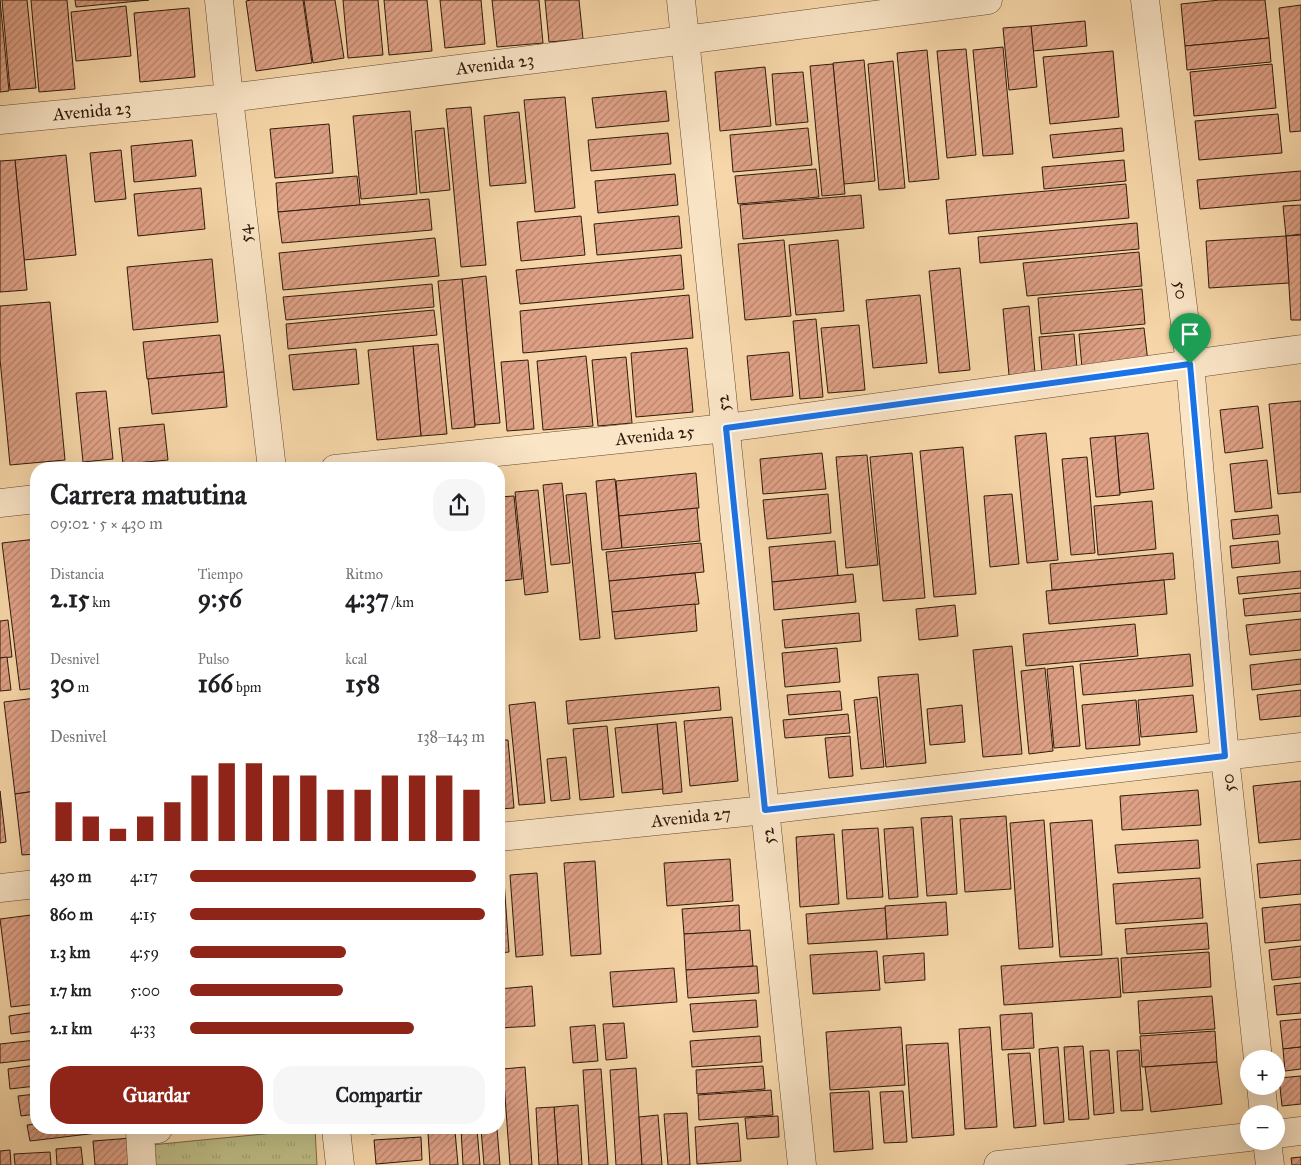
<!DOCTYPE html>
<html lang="es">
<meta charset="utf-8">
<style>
:root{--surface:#fff;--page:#f6f6f6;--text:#202124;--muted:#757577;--accent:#8f2418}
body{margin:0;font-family:"IM FELL Great Primer",serif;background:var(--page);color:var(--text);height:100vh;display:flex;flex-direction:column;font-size:19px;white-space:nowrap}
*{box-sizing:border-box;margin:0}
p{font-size:16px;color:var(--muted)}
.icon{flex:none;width:28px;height:28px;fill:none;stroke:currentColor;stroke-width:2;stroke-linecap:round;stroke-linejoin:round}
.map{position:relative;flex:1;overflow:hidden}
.side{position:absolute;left:30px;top:462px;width:475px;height:672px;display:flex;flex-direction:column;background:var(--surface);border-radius:20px;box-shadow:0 5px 20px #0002}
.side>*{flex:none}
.tools{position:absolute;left:1240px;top:1050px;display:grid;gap:10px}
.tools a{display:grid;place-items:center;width:45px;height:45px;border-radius:50%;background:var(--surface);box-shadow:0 5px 20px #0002;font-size:25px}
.pin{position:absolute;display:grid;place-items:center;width:42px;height:42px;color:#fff;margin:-51px -21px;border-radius:50% 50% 50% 0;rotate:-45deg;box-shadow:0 0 5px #0007}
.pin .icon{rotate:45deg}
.round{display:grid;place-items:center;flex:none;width:52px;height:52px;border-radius:20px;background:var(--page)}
.overview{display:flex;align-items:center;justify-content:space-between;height:85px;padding:0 20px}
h1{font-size:28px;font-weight:700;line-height:38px}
.figures{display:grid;grid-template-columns:repeat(3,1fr);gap:8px;height:85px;padding:5px 20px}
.figures div{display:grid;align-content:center}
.figures b{font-size:25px;font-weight:700}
.figures small{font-size:14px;font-weight:400}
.figures p{font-size:14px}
.chart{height:140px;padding:10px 20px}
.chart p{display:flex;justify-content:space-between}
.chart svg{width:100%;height:90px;margin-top:5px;stroke:var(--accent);stroke-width:6}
.button{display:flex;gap:10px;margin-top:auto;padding:10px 20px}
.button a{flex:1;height:58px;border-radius:20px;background:var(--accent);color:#fff;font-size:20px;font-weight:700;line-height:58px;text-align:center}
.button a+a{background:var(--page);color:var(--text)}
ul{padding:0 20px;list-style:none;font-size:16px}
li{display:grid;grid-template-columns:80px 60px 1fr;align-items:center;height:38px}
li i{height:12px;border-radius:6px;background:var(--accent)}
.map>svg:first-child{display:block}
</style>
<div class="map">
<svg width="1301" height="1165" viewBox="0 0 1301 1165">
<defs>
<pattern id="grass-tufts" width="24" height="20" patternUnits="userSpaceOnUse" patternTransform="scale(1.25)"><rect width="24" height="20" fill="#bfbe86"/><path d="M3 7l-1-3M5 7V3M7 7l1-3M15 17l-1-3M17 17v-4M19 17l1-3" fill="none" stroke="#a4a372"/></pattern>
<pattern id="building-hatch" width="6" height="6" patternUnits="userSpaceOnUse" patternTransform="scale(1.25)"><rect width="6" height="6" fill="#dfa186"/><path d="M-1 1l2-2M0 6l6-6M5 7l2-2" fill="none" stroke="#b5826c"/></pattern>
</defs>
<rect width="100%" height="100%" fill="#f7d7a9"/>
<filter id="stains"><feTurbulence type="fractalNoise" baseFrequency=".004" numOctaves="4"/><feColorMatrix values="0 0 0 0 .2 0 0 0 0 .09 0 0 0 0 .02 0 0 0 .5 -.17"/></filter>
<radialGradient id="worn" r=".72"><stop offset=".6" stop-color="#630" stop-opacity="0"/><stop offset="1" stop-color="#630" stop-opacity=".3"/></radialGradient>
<polygon fill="url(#grass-tufts)" stroke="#776c48" points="315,1129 317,1165 153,1165 151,1145"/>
<g fill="url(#building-hatch)" stroke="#2f1b0b">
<polygon points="0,0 9,91 0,92"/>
<polygon points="2,0 27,0 36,88 10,90"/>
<polygon points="31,0 67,0 75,89 39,92"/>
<polygon points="75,0 149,0 76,7"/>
<polygon points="251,0 303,0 312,63 256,71 246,1"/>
<polygon points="304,0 335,0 344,58 313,63"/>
<polygon points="343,0 378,0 383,55 348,58"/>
<polygon points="384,0 427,0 432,51 389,55"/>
<polygon points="440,0 481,0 485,44 445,48"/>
<polygon points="492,0 539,0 543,43 497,47"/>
<polygon points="545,0 579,0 583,39 549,42"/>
<polygon points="1220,0 1265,0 1269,38 1185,46 1181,4"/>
<polygon points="1301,5 1301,131 1290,132 1279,8"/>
<polygon points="126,6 131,56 76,61 71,12"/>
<polygon points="189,8 195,77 140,82 134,13"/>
<polygon points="1085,21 1087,46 1033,51 1031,26"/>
<polygon points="1031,26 1037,87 1009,90 1003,28"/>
<polygon points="1269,38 1271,62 1187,70 1185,46"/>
<polygon points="1003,47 1013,154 983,156 973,50"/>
<polygon points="966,49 976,155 947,158 937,51"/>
<polygon points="927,50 939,179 909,182 897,53"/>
<polygon points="1113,51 1119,117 1050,124 1043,57"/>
<polygon points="864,60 875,181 844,184 833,63"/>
<polygon points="893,61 905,188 879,190 868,64"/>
<polygon points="833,64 845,194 822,196 810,66"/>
<polygon points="1272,64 1276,108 1194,116 1190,72"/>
<polygon points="765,67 771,126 720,131 715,72"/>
<polygon points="803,72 808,122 776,125 772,74"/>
<polygon points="666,91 669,121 596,128 592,98"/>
<polygon points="565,97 575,208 535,212 524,100"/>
<polygon points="471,107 486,265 461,267 446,109"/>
<polygon points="410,111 417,194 361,199 353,116"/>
<polygon points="519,112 526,183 490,186 484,116"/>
<polygon points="1278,114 1282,153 1199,160 1195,121"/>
<polygon points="329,124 333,173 275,178 270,129"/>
<polygon points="444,128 450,190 420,193 415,131"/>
<polygon points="808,128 812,165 733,172 730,135"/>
<polygon points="1122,128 1124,151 1053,158 1050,135"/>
<polygon points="668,133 671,164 591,171 588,140"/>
<polygon points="192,140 196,176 134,182 131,146"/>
<polygon points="121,150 126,199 95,202 90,153"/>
<polygon points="66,155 76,255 24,260 15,160"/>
<polygon points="15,160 27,290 0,292 0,161"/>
<polygon points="1124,160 1126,181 1044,189 1042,167"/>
<polygon points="816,169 819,197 738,204 735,176"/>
<polygon points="1301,171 1301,200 1200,209 1197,180"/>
<polygon points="675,174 678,205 598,213 595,181"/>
<polygon points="357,176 360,205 278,212 276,183"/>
<polygon points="1126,184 1129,218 949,234 946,200"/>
<polygon points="201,188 205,229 138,236 134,194"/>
<polygon points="861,195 864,228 743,239 740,205"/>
<polygon points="429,199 432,230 282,243 278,212"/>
<polygon points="1301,205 1301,234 1286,236 1283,206"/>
<polygon points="581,216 585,255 521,261 517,222"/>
<polygon points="679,216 682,248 597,255 594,224"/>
<polygon points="1137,223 1139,249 980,263 978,237"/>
<polygon points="1301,235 1301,320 1291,320 1286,236"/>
<polygon points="1286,236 1289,283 1209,288 1206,241"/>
<polygon points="435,238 439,276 283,290 279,253"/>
<polygon points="784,240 791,316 745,320 738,244"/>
<polygon points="838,240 844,311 796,315 789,245"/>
<polygon points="1139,252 1142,286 1027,296 1023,263"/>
<polygon points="681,255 684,289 520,304 516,270"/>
<polygon points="212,259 218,322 133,330 127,267"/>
<polygon points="960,268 970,370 939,373 929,271"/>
<polygon points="486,276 500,423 475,425 462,279"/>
<polygon points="462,279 475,427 452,429 438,281"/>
<polygon points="432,284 434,307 286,320 283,297"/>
<polygon points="1142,289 1145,324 1041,334 1038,298"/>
<polygon points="689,295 693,338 523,353 520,311"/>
<polygon points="920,295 927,363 873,368 866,300"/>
<polygon points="50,302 65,460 10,465 0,359 0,306"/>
<polygon points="1029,306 1035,373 1009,375 1003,309"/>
<polygon points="434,310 437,335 288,349 286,324"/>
<polygon points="816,319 823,397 800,399 793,321"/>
<polygon points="859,325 865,390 828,393 821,328"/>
<polygon points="1144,328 1148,362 1082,368 1079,334"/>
<polygon points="1074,334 1077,369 1042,372 1039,337"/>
<polygon points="220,335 224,372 147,379 143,342"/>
<polygon points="438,344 447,434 421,436 413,346"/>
<polygon points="413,346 421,436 377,440 368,350"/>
<polygon points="687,348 693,412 636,417 631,353"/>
<polygon points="356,349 359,384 293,390 289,355"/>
<polygon points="789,352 793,396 751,400 747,356"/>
<polygon points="586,356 593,426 543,430 537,361"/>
<polygon points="626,357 632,423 598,426 592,360"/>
<polygon points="528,360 534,429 507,431 501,362"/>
<polygon points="224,372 227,407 152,414 148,379"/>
<polygon points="106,391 113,459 83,462 76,393"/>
<polygon points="1301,401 1301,492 1278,494 1269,404"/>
<polygon points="1258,406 1263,448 1225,453 1220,410"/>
<polygon points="164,424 168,460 123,464 119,428"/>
<polygon points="1046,433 1058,560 1027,563 1015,436"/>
<polygon points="1148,433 1154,489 1120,493 1115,436"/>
<polygon points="1115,436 1120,495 1096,497 1090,438"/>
<polygon points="963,447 976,594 934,597 920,451"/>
<polygon points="822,453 826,489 763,494 760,459"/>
<polygon points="912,453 925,598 883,601 870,457"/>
<polygon points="867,455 878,565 846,568 836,457"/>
<polygon points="1087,457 1095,553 1071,555 1062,459"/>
<polygon points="1267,460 1272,508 1235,512 1230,464"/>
<polygon points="696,473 699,508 619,516 616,481"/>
<polygon points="615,479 622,548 602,550 596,481"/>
<polygon points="562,483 570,563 551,565 543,485"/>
<polygon points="538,490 548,592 525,595 515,492"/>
<polygon points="586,493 600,638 580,640 566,495"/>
<polygon points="828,494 831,533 767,539 763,500"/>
<polygon points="1012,494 1019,564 990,567 984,496"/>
<polygon points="514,496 522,579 502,581 499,551 499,497"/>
<polygon points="1152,501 1156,549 1098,555 1094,506"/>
<polygon points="697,508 700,541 622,548 619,516"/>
<polygon points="1278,515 1280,534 1233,539 1231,520"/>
<polygon points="36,539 36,688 20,690 2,543"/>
<polygon points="835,541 838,576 772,582 769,547"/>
<polygon points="1278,541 1280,563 1232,568 1230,546"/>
<polygon points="701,543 704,572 609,581 606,552"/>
<polygon points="1173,553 1175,579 1052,590 1050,564"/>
<polygon points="1301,571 1301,588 1239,594 1237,577"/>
<polygon points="695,573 699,604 612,612 609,581"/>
<polygon points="853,574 856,602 774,610 772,582"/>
<polygon points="1164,580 1167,614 1049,624 1046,591"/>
<polygon points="1301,593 1301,611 1245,616 1243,599"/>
<polygon points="499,594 503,634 499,634"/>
<polygon points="695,604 697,631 615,639 612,612"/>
<polygon points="955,605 958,636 919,640 916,609"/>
<polygon points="859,613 861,641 785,648 782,620"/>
<polygon points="1301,619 1301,650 1250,655 1246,625"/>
<polygon points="8,620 12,657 0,658 0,621"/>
<polygon points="1135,624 1138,656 1026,666 1023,634"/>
<polygon points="1012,646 1022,754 983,757 973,650"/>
<polygon points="837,648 840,682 785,687 782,653"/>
<polygon points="1190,654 1193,686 1083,695 1080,664"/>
<polygon points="7,657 11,690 0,691 0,658"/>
<polygon points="1301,659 1301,684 1252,690 1250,665"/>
<polygon points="1073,666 1080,746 1054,748 1047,669"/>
<polygon points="1045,668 1053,751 1029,754 1021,671"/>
<polygon points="918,674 926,763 886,767 878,677"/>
<polygon points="719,687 721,710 568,724 566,701"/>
<polygon points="1301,690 1301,716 1260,720 1257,695"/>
<polygon points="840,691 842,710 789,715 787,695"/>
<polygon points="1193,695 1197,732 1141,737 1138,700"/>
<polygon points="877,697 884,767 861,769 854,700"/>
<polygon points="36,698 36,791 15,794 4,702"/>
<polygon points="1136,700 1140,745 1086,749 1082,705"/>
<polygon points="535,702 545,803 519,805 509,705"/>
<polygon points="962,705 965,742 930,745 927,709"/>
<polygon points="848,714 850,733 785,738 783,720"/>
<polygon points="732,717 738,781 690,786 684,721"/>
<polygon points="676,722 682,792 663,794 657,724"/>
<polygon points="657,724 663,789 622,793 615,728"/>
<polygon points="607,726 614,797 580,800 573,729"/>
<polygon points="850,736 853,776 829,778 825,738"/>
<polygon points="499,740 508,740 514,808 499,809"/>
<polygon points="566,757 570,799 551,801 547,759"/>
<polygon points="1301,781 1301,839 1259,843 1253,786"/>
<polygon points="1198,790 1201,825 1122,830 1120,796"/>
<polygon points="0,791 6,842 0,843"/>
<polygon points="36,791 36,854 22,855 15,794"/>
<polygon points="952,816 957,894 927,896 921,818"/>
<polygon points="1006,816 1011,889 965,892 960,819"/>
<polygon points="1044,820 1053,947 1019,949 1010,823"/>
<polygon points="1092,820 1102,955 1060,957 1050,823"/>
<polygon points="913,827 918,897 889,899 884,829"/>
<polygon points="878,828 883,897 847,899 842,830"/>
<polygon points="834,834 839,904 800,907 796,837"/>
<polygon points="1198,840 1200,868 1118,873 1115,845"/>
<polygon points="730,859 733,901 667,906 664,863"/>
<polygon points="1301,860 1301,894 1260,898 1257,864"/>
<polygon points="595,861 601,954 571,956 564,863"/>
<polygon points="499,866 503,866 509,952 499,953"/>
<polygon points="537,873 543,955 516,957 510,875"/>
<polygon points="1200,878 1203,918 1116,924 1113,884"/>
<polygon points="946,902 948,935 887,939 885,906"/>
<polygon points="1301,904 1301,940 1265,943 1262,908"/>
<polygon points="739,905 740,931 684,934 682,909"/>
<polygon points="885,908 887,939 808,944 806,914"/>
<polygon points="36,914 36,961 31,915"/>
<polygon points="31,915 36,962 36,1004 11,1007 0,919"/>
<polygon points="1207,923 1209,949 1127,954 1125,929"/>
<polygon points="750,930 753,966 686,970 684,934"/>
<polygon points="1301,946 1301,977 1272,980 1269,950"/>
<polygon points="877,951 880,990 813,994 810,955"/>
<polygon points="1209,952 1211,987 1123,993 1121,958"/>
<polygon points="924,953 925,980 885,983 883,956"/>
<polygon points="1118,958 1121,997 1004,1005 1001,966"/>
<polygon points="757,966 759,993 688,998 686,970"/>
<polygon points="674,968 677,1002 613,1007 610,972"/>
<polygon points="1301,983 1301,1013 1277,1015 1274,986"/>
<polygon points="532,986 535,1026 499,1028 499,989"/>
<polygon points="1212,996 1215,1029 1140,1034 1138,1001"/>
<polygon points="756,1000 758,1027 693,1032 690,1004"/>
<polygon points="36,1012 36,1031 11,1034 9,1016"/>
<polygon points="1032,1013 1034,1048 1002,1050 1000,1015"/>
<polygon points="1301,1019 1301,1047 1283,1049 1280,1021"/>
<polygon points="624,1023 627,1058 606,1060 603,1024"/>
<polygon points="595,1025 598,1061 573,1063 570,1027"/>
<polygon points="901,1027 905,1085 830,1090 826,1032"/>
<polygon points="990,1027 997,1127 965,1129 959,1029"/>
<polygon points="1215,1031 1217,1062 1142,1067 1140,1036"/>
<polygon points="760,1036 762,1062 692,1067 690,1041"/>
<polygon points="36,1040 36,1059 0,1063 0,1044"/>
<polygon points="948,1043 954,1135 912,1138 906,1045"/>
<polygon points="1083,1046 1089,1119 1069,1120 1064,1047"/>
<polygon points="1058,1047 1064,1122 1044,1124 1039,1049"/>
<polygon points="1301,1047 1301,1069 1285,1071 1283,1049"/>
<polygon points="1109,1050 1114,1113 1094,1115 1090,1051"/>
<polygon points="1139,1050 1143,1110 1121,1111 1117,1051"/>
<polygon points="1030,1053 1036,1126 1014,1128 1008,1054"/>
<polygon points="1217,1062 1222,1104 1151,1112 1145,1067"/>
<polygon points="36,1065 36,1086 10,1089 8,1069"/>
<polygon points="763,1066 765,1089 697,1094 696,1070"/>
<polygon points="525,1067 532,1165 510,1165 503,1069"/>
<polygon points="636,1068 642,1165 616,1165 610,1070"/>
<polygon points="601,1069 608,1165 589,1165 583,1070"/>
<polygon points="1301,1076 1301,1104 1282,1106 1279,1078"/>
<polygon points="771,1090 773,1115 699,1120 698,1095"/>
<polygon points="869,1091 873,1149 834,1152 830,1093"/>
<polygon points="903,1091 907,1142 884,1143 880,1092"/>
<polygon points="36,1094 36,1114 21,1116 18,1096"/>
<polygon points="578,1105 582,1165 558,1165 554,1107"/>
<polygon points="554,1107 558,1165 539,1165 536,1108"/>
<polygon points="687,1113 690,1165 668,1165 664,1114"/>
<polygon points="658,1115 662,1165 642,1165 639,1117"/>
<polygon points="778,1116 779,1137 747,1139 745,1118"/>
<polygon points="738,1123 741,1161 697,1164 695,1127"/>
<polygon points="36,1124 36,1129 131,1129 30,1141 27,1125"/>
<polygon points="371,1129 445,1129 371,1134"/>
<polygon points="461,1129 477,1129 480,1165 463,1165"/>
<polygon points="481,1129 497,1129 500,1165 484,1165"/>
<polygon points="455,1131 458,1165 430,1165 428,1133"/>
<polygon points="421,1137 422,1160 376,1164 374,1140"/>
<polygon points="132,1138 134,1165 95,1165 93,1141"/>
<polygon points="81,1147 83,1165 57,1165 56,1149"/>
<polygon points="10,1150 11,1165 0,1165 0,1151"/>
<polygon points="50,1152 51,1165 15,1165 14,1154"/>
<polygon points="1301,1157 1301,1165 1292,1165 1291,1158"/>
</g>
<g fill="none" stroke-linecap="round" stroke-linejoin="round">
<g stroke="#614a32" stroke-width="29">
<g id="minor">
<polyline points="219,0 229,98 272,469"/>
<polyline points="681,0 802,1165"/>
<polyline points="1145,0 1190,364 1225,757 1258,1059"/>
<polyline points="0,120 229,98 685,40 988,0"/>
<polyline points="335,469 726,428 1301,349"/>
<polyline points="0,503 36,499"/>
<polyline points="499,837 765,810 1301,747"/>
<polyline points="0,888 36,884"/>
<polyline points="1261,1086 1264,1114"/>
<polyline points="336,1129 340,1165"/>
<polyline points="1276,1134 1301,1131"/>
<polyline points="1267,1141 1270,1165"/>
<polyline points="142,1165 140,1131 158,1129"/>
<polyline points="998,1165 1249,1137"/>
</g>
</g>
<use href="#minor" stroke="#fae5c7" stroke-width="28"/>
</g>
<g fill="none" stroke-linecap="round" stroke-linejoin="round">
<g stroke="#fff" stroke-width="10">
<polygon id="route" points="1190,364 1225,756 765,810 726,428"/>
</g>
<use href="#route" stroke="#1a73e8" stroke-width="6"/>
</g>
<g text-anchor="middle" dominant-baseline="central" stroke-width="5" stroke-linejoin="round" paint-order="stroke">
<g font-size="18" fill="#2f1b0b" stroke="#fae5c7">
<text transform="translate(495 64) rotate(-7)">Avenida 23</text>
<text transform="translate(92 111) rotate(-5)">Avenida 23</text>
<text transform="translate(245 234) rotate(-97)">54</text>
<text transform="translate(1181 290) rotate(83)">50</text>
<text transform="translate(723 403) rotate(-96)">52</text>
<text transform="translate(655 435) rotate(-6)">Avenida 25</text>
<text transform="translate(1228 783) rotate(-96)">50</text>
<text transform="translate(691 817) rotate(-6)">Avenida 27</text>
<text transform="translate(768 836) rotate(-96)">52</text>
</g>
</g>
<rect width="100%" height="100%" filter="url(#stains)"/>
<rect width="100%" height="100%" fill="url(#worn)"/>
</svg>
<div class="tools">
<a>+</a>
<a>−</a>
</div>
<div class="pin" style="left:1190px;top:364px;background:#1e9e55"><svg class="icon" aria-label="arrive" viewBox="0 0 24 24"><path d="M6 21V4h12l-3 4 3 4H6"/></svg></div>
<section class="side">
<div class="overview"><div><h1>Carrera matutina</h1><p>09:02 · 5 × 430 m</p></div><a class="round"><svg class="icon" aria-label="share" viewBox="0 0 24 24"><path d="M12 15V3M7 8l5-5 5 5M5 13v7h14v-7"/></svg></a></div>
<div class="figures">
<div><p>Distancia</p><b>2.15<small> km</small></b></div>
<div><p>Tiempo</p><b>9:56</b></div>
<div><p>Ritmo</p><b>4:37<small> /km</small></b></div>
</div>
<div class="figures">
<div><p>Desnivel</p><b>30<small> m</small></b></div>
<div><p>Pulso</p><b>166<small> bpm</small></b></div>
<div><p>kcal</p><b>158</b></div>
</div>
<div class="chart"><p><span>Desnivel</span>138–143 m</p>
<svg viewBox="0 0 160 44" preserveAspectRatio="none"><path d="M5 44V25M15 44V32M25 44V38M35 44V32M45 44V25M55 44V12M65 44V6M75 44V6M85 44V12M95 44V12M105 44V19M115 44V19M125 44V12M135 44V12M145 44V12M155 44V19"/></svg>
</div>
<ul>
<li><b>430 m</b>4:17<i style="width:97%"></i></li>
<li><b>860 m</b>4:15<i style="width:100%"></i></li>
<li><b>1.3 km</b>4:59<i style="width:53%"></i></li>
<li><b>1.7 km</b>5:00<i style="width:52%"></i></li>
<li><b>2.1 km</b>4:33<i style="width:76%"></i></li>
</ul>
<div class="button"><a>Guardar</a><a>Compartir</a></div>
</section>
</div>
